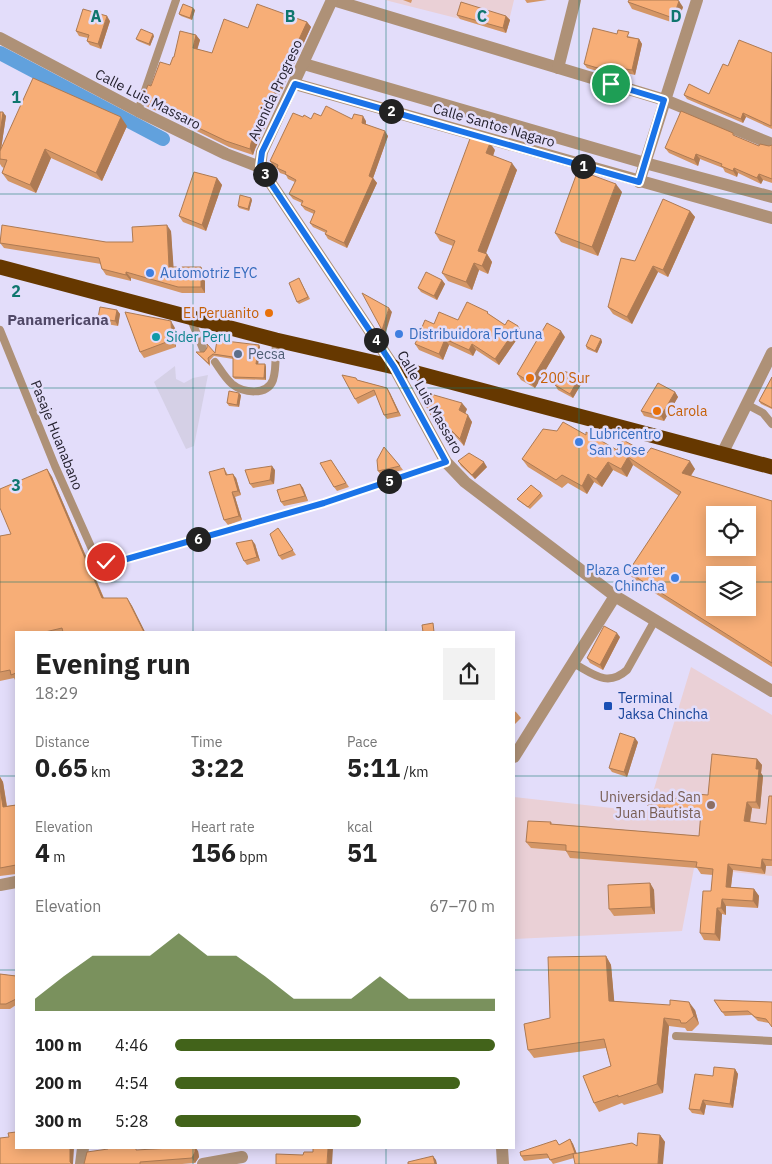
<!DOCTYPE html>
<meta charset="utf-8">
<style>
:root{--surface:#fff;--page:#f2f2f2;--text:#222;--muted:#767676;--accent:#42631a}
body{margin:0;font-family:"IBM Plex Sans",sans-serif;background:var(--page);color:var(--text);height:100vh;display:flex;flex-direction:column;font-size:19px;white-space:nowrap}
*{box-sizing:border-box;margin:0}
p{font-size:16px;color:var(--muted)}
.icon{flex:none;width:28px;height:28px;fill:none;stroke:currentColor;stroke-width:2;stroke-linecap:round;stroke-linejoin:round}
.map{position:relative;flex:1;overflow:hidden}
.side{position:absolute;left:15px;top:631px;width:500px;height:518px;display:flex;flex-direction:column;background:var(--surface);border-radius:0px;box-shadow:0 2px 12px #0003}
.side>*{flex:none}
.fabs{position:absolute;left:706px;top:506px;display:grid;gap:10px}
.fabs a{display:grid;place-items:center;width:50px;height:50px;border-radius:0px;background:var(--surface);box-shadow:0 2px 12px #0003;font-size:25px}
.pin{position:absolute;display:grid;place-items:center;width:42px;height:42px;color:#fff;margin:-21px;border:2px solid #fff;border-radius:50%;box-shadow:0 1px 5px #0007}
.km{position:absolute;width:25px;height:25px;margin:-12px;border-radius:50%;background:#222;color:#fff;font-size:14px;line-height:25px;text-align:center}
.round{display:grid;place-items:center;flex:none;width:52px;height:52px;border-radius:0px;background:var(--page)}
.overview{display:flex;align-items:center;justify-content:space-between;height:85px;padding:0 20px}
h1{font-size:28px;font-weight:800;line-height:38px}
.figures{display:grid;grid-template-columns:repeat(3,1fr);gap:8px;height:85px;padding:5px 20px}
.figures div{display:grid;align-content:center}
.figures b{font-size:25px;font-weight:800}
.figures small{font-size:14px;font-weight:400}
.figures p{font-size:14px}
.chart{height:140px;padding:10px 20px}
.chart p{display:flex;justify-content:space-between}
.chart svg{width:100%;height:90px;margin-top:5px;fill:var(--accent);opacity:.7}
ul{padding:0 20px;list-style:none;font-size:16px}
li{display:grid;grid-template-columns:80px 60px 1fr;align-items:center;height:38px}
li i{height:12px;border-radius:6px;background:var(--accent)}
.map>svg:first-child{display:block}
</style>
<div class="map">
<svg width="772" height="1164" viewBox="0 0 772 1164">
<rect width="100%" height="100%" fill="#e3ddfa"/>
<polygon fill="#d5d0e6" points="175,366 176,379 184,383 193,378 208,375 194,446 186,449 154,382"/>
<g fill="#ead0d6">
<polygon points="385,0 514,0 506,33 460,19"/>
<polygon points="691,667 772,715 772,876 694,868 682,931 514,939 514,797 647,812"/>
</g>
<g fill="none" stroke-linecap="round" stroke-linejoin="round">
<polyline stroke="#61a1dd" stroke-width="14" points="0,53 163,139"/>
<g stroke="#ae9177" stroke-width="8">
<polyline points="138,111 176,0"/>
<polyline points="190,317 203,349"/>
<path d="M0,330l55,136 37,83c7,10 12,13 24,13l208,-59 122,-41"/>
<path d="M215,362c5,7 10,16 17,22 11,9 35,12 41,-4 4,-12 2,-28 3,-40"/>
<polyline points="746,404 763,413 772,424"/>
<path d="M573,663c19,10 34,25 54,7l28,-50"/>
<polyline points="676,1036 772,1041"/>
</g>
<g stroke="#ae9177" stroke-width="12">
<polyline points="333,0 665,100 772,144"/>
<polyline points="0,38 138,111 226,154 260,167 394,367 446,462 465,482 615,596 772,691"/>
<polyline points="304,64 645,163 772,197"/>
<polyline points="558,68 575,0"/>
<polyline points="295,84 772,218"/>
<polyline points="260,167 262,152 332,0"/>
<polyline points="639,182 697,0"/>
<polyline points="722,454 772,353"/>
<polyline points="514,757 615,596"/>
<polyline points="0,885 16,882"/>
<polyline points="502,1148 503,1164"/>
<polyline points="81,1164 83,1148"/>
<polyline points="203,1164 242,1157"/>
</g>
<polyline stroke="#663800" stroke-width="15" points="0,267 276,340 394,367 772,467"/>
</g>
<g fill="#d49666">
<polygon points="403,0 412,0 411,3"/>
<polygon points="525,0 547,0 527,3"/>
<polygon points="628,2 683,7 677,24 632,9"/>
<polygon points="195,10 192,20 181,16 179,14"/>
<polygon points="457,15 506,16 510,20 506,33 460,19"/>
<polygon points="110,21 101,49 90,45 87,41 88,38 79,36 76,31"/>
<polygon points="307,22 311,27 255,149 253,155 229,147 146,106 142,101 151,86 170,65 174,57 196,35 200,40 197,49 212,53 248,28"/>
<polygon points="617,34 632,37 631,37 639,39 642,44 635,75 622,72 621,78 587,68 584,64"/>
<polygon points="154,36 150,46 138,41 136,39"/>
<polygon points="772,53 772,129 746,117 743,123 687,99 684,95 709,94 728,66"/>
<polygon points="0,112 6,116 1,149 127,126 102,181 51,158 36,193 8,181 2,173 4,168 2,167 0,164"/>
<polygon points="321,116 366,121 366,124 388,136 373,178 377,183 347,248 328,239 325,234 326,233 313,227 310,223 314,214 305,210 301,205 302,203 293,199 289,194 295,182 288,179 286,175 280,173 277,168 273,166 270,161 303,117 311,119"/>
<polygon points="735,136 759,146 769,146 772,145 772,183 763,180 761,184 738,173 737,177 725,172 723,168 700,159 698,166 669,153 665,148"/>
<polygon points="495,150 493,156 517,170 485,254 487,254 492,262 488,274 479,270 472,290 448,281 442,273 453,246 440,241 435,233"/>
<polygon points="217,178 222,185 206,231 183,222 179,216"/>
<polygon points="622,192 598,256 561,242 555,233"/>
<polygon points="252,200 249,211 239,208 238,206"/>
<polygon points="690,211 695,217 668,277 658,272 632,324 613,314 608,307 635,261"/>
<polygon points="171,231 173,267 205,273 205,293 182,293 131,278 131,281 106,275 102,269 101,264 4,248 0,243 0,239 106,242 133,242"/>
<polygon points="299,278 310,299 299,304 297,302"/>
<polygon points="442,280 445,284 437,300 421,292 418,288"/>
<polygon points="117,310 120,314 118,326 101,323 98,318"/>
<polygon points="490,315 505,325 522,332 499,365 476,350 473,356 449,345 443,360 419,350 415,344 458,320"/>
<polygon points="175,328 176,347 144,358 140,352"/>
<polygon points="565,337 535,388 521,380 517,374"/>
<polygon points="601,339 602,342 597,353 587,349 586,346"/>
<polygon points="259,345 260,347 258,364 265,364 266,367 266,380 235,379 233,377 233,359 214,356 210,360 210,366 196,352 215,353"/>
<polygon points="772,377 772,409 761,404 759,401"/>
<polygon points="357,380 387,388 390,393 401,416 387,419 384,415 376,395 358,404 355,399"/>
<polygon points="583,381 573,398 558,390 555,385"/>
<polygon points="675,392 678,397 664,421 644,416 641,411"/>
<polygon points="241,395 239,407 229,406 227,403"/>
<polygon points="467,409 465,414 472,422 464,446 456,437 446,430 441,430 436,424"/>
<polygon points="586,435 617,450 647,453 695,469 691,476 772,501 772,667 634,580 628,572 679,496 633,465 627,477 613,470 602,487 594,482 587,494 568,483 562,488 528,467 522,459"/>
<polygon points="331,460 349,487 337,491 334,487"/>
<polygon points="458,461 487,467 475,479 461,466"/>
<polygon points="400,466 403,470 381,475 378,471"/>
<polygon points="224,468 228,475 236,478 241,495 235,497 242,520 228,525 224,520"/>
<polygon points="47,469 52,477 104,598 127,598 132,606 145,632 16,632 16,682 14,678 0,681 0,536 11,534"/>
<polygon points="275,470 274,484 253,488 250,484"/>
<polygon points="300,484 303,488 308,501 284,506 281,502"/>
<polygon points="541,493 543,496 530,509 519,501 517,499"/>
<polygon points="278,528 296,555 282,560 279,556"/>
<polygon points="255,544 260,561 247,565 244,561"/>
<polygon points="620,637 603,670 590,663 587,658"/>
<polygon points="514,711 516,712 521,718 514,725"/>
<polygon points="638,742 627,777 612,772 609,768"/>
<polygon points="757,759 762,765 761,773 763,776 760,809 752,808 750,822 766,824 772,796 772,866 766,866 765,874 733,870 731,887 754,889 759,896 758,908 726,906 726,915 722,914 720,941 704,940 700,933 711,891 713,875 701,874 697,868 570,858 566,851 531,848 526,842 551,822 552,824 699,836 701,818 652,813 648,806 708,795"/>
<polygon points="0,777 3,782 7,806 16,805 16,874 0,876"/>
<polygon points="650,883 654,890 655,914 614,916 609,909"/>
<polygon points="606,956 611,965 614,1001 695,1010 699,1024 692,1031 687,1031 685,1028 669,1026 663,1093 624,1105 622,1103 599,1112 594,1103 611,1066 606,1048 534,1058 528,1050 550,1018"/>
<polygon points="0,974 16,976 16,1005 10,1009 0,1009"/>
<polygon points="714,1000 772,1002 769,1023 758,1021 752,1015 725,1016"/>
<polygon points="735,1069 738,1074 733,1108 706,1105 704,1115 692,1113 689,1109 713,1076"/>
<polygon points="660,1135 665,1142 574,1158 553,1164 549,1158 524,1161 521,1156 559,1145 570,1139 573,1144 577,1154 637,1146"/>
<polygon points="139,1150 198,1151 199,1157 195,1163 182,1164 84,1164"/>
</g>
<g fill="#ad7a53">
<polygon points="679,1 683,7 677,24 673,18"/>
<polygon points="193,8 195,10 192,20 190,18"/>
<polygon points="107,16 110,21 101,49 98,44"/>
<polygon points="506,16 510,20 506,33 503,28"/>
<polygon points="307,22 311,27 255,149 253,155 250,149 251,143"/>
<polygon points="153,34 154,36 150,46 149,44"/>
<polygon points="196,35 200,40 196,54 193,48"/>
<polygon points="639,39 642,44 635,75 632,70"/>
<polygon points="619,68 622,72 621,78 618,74"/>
<polygon points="3,112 6,116 0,156 0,134"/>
<polygon points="743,113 746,117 743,123 741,119"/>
<polygon points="363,116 366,121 365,128 362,123"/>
<polygon points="121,117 127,126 102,181 96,173"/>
<polygon points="385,131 388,136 372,181 369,176"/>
<polygon points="490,143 495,150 491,161 486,153"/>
<polygon points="45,149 51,158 36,193 30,185"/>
<polygon points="696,154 700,159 698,166 694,160"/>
<polygon points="512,163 517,170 484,259 478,251"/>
<polygon points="734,168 738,173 737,177 733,171"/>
<polygon points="759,174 763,180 761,184 757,178"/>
<polygon points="217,178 222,185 206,231 202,225"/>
<polygon points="373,178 377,183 347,248 344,243"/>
<polygon points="616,184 622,192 598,256 592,247"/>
<polygon points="251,198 252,200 249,211 248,209"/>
<polygon points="690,211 695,217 668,277 663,270"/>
<polygon points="167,225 171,231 174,273 169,267"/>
<polygon points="487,254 492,262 488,274 482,266"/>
<polygon points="474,263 479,270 472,290 466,282"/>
<polygon points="653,266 658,272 632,324 627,317"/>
<polygon points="201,267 205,273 205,293 201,287"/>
<polygon points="126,272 131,278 131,281 126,275"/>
<polygon points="442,280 445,284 437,300 434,296"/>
<polygon points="389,308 392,312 385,335 382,330"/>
<polygon points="117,310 120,314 118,326 115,321"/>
<polygon points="171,321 175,328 176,347 172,340"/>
<polygon points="518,326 522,332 499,365 495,359"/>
<polygon points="561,331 565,337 535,388 530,382"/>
<polygon points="445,339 449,345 443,360 439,354"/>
<polygon points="601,339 602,342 597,353 595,351"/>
<polygon points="472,344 476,350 473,356 469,350"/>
<polygon points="259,345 260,347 258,366 256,364"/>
<polygon points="265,364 266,367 266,380 264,378"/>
<polygon points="580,376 583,381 573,398 570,394"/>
<polygon points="387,388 390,393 401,416 398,412"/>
<polygon points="675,392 678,397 664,421 661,416"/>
<polygon points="239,393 241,395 239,407 237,405"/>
<polygon points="462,403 467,409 464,416 459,410"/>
<polygon points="468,415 472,422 464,446 460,439"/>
<polygon points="628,457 633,465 627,477 621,469"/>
<polygon points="690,461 695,469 687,481 682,473"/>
<polygon points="484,462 487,467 475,479 472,475"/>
<polygon points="608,462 613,470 602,487 596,479"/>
<polygon points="272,466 275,470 274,484 270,480"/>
<polygon points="47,469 52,477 107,606 102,598"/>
<polygon points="233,474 236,478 241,495 238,491"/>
<polygon points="588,474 594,482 587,494 582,486"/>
<polygon points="300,484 303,488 308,501 305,496"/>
<polygon points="232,492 235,497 242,520 239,516"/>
<polygon points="252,540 255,544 260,561 257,557"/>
<polygon points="127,598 132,606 145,632 144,632"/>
<polygon points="617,633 620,637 603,670 600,665"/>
<polygon points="635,738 638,742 627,777 624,772"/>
<polygon points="757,759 762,765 761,773 763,776 760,809 756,802 756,769"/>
<polygon points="0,777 3,782 8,815 3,807 0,788"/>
<polygon points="747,802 752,808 749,828 744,821"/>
<polygon points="762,859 766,866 765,874 761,868"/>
<polygon points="728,864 733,870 730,894 726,887"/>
<polygon points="650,883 654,890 655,914 651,907"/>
<polygon points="754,889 759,896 758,908 753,901"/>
<polygon points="722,899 726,906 726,915 721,908"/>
<polygon points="717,908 722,914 720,941 715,934"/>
<polygon points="606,956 611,965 615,1009 609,1001"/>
<polygon points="689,1002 695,1010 699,1024 694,1016"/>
<polygon points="664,1018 669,1026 663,1093 657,1084"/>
<polygon points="735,1069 738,1074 733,1108 730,1104"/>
<polygon points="703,1100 706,1105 704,1115 700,1110"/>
<polygon points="660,1135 665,1142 663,1164 658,1164"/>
<polygon points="570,1139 573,1144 578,1157 575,1153"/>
<polygon points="70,1148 74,1148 73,1164 72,1164 70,1162"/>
<polygon points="195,1148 196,1148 198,1151 199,1157 195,1163 192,1158"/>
<polygon points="328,1148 333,1148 332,1164 327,1164"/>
<polygon points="433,1156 436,1160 437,1164 435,1164"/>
</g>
<g fill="#f7ae77" stroke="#ad7a53" fill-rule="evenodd">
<polygon points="629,0 677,0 679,1 673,18 628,2"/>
<polygon points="461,2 506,16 503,28 457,15"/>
<polygon points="183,4 193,8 190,18 179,14"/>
<polygon points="257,4 307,22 251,143 250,149 226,141 142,101 148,85 151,86 160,62 170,65 173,57 174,57 180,31 196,35 193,48 212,53 224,19 248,28"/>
<polygon points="83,9 107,16 98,44 87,41 89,35 76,31"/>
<polygon points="593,28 617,34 618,30 629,32 627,37 639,39 632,70 619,68 618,74 584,64"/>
<polygon points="141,29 153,34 149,44 136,39"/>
<polygon points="739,40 772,53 771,126 743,113 741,119 684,95 689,84 709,94 723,64 728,66"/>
<polygon points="33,78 121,117 96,173 45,149 30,185 2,173 7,160 0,159 0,151"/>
<polygon points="326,106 352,119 354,114 363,116 362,123 385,131 369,176 373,178 344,243 325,234 327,231 310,223 315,211 301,205 303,201 289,194 296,180 285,174 286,172 277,168 278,165 270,161 293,113 303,117 304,115 311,119 314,113 321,116"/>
<polygon points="681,111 733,133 733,135 759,146 760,144 769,146 772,145 772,179 759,174 757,178 734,168 733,171 721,166 722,164 696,154 694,160 665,148"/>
<polygon points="0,112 3,112 0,134"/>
<polygon points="471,136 490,143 486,153 512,163 478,251 487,254 482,266 474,263 466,282 442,273 455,241 435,233"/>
<polygon points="578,170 616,184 592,247 555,233"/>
<polygon points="194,172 217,178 202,225 179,216"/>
<polygon points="240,195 251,198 248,209 238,206"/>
<polygon points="663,199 690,211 663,270 653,266 627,317 608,307 621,258 635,261"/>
<polygon points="2,225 106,242 133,242 132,227 167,225 169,267 201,267 201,287 178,287 126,272 126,275 102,269 99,258 0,243"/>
<polygon points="426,272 442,280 434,296 418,288"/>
<polygon points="299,278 308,297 297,302 289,283"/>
<polygon points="362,293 389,308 382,330"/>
<polygon points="467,302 488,312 487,313 505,325 508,320 518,326 495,359 472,344 469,350 445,339 439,354 415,344 425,320 434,324 439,312 458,320"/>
<polygon points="100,307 117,310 115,321 98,318"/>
<polygon points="125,312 171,321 172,340 140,352"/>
<polygon points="547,323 561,331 530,382 517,374"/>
<polygon points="591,335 601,339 595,351 586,346"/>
<polygon points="217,340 259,345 256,364 265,364 264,378 233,377 233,357 213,354 208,358 209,364 196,352 204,352 207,348 207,344 215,353"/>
<polygon points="563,371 580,376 570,394 555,385"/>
<polygon points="342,375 356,378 357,380 387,388 398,412 384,415 374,390 355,399"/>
<polygon points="772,377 772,408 759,401"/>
<polygon points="658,383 675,392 661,416 641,411"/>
<polygon points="229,391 239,393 237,405 227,403"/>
<polygon points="427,393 462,403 459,410 468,415 460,439 452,431 441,424 436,424 423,400"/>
<path d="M563,422l23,13v-3l31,18 6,-10 24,13 4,-5 39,13 -8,12 90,28v162l-144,-91 53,-80 -53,-35 -7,12 -13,-7 -12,17 -8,-5 -6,12 -20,-11 -6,5 -34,-21 21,-30 14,2zM715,515h33v33h-33zM715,575h33v33h-33z"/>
<polygon points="384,447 400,466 378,471 377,460"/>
<polygon points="469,453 484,462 472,475 458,461"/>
<polygon points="331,460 346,483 334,487 320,463"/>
<polygon points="272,466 270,480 250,484 245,470"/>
<polygon points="224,468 226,475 233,474 238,491 232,492 239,516 224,520 209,472"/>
<polygon points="47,469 102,598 127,598 144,632 63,632 62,628 45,632 16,632 16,673 11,675 10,670 0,672 0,536 11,534 0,508 0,489"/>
<polygon points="300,484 305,496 281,502 277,490"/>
<polygon points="531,485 541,493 528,507 517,499"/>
<polygon points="278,528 293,550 279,556 270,534"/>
<polygon points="252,540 257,557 244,561 236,543"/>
<polygon points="433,623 434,632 423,632 422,625"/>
<polygon points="604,626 617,633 600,665 587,658"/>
<polygon points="620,733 635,738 624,772 609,768"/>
<polygon points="712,754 757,759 756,769 759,769 756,802 747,802 744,821 766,824 769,796 772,796 772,860 762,859 761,868 728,864 726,887 754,889 753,901 722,899 721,908 717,908 715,934 700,933 703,891 711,891 713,869 696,867 697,862 566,851 566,845 526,842 528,821 551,822 550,824 699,836 701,812 648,806 648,805 696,794 708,795"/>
<polygon points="0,788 3,807 16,805 16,865 0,868"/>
<polygon points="650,883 651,907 609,909 608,885"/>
<polygon points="606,956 609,1001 670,1005 670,1000 689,1002 694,1016 686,1023 681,1023 680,1020 664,1018 657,1084 618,1097 618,1095 594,1103 583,1076 611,1066 604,1039 528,1050 524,1024 550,1018 548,957"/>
<polygon points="0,974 16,976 16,999 6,1004 0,1004"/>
<polygon points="714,1000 772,1002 772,1027 766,1019 755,1017 748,1011 722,1012"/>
<polygon points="714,1067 735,1069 730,1104 703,1100 700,1110 689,1109 695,1074 713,1076"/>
<polygon points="16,1132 16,1148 70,1148 70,1162 72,1164 0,1164 0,1138 9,1137 8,1133"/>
<polygon points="638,1133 660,1135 658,1164 575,1164 573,1154 632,1143 637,1146"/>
<polygon points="570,1139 575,1153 550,1160 547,1154 521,1156 520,1152 556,1140 559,1145"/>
<polygon points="108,1148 136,1148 136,1150 171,1148 195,1148 195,1152 192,1158 140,1162 140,1164 84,1164 87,1152 108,1149"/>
<polygon points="313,1148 328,1148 327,1164 276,1164 276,1154 303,1155 304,1152 313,1152"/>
<polygon points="433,1156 435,1164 408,1164 408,1162"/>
</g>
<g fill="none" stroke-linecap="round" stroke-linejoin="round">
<g stroke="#fff" stroke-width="10">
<polyline id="route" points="106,562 116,562 324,503 446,462 394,367 260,167 262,152 295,84 639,182 664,100 611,84"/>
</g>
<use href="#route" stroke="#1a73e8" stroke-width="6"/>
</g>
<path fill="none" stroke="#0f766e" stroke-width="1" stroke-opacity="0.55" d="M193,0v632M386,0v632M579,0v1164M0,194h772M0,388h772M0,582h715M748,582h24M0,776h16M514,776h258M0,970h16M514,970h258M193,1148v16M386,1148v16"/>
<g fill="#3f7fe0" stroke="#e3ddfa" stroke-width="2">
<circle cx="150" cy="273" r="5"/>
<circle cx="399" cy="334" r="5"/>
<circle cx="579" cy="442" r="5"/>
<circle cx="675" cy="578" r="5"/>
</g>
<g fill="#e8710a" stroke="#e3ddfa" stroke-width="2">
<circle cx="269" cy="313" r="5"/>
<circle cx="530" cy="378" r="5"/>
<circle cx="657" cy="411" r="5"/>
</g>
<circle fill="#0f9aa8" stroke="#e3ddfa" stroke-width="2" cx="156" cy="337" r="5"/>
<circle fill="#5c6f8a" stroke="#e3ddfa" stroke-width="2" cx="238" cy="354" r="5"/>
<rect fill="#1a4fb4" stroke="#e3ddfa" stroke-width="2" x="603" y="701" width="10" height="10" rx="2.5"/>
<circle fill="#8d6e63" stroke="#e3ddfa" stroke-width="2" cx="711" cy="805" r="5"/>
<g text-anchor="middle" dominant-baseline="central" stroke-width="5" stroke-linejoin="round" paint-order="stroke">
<g font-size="14" fill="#25222f" stroke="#e3ddfa">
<text transform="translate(275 90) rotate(-65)">Avenida Progreso</text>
<text transform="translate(148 99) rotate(27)">Calle Luis Massaro</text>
<text transform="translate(494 125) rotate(16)">Calle Santos Nagaro</text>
<text transform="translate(430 402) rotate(60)">Calle Luis Massaro</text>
<text transform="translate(57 435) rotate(68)">Pasaje Huanabano</text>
</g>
<g font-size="14" fill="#366cbe" stroke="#e3ddfa" text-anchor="start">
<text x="160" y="273">Automotriz EYC</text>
<text x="409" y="334">Distribuidora Fortuna</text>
<text x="589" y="434">Lubricentro<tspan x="589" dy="16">San Jose</tspan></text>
<text x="665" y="570" text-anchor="end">Plaza Center<tspan x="665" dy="16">Chincha</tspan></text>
</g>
<g font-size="14" fill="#c56008" stroke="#e3ddfa" text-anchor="start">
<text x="259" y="313" text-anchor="end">El Peruanito</text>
<text x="540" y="378">200 Sur</text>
<text x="667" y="411">Carola</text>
</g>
<g font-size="14" fill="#0d838f" stroke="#e3ddfa" text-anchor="start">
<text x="166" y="337">Sider Peru</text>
</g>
<g font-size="14" fill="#4e5e75" stroke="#e3ddfa" text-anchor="start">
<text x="248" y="354">Pecsa</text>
</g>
<g font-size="14" fill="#164399" stroke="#e3ddfa" text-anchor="start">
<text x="618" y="698">Terminal<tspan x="618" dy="16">Jaksa Chincha</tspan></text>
</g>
<g font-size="14" fill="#785e54" stroke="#e3ddfa" text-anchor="end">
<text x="701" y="797">Universidad San<tspan x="701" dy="16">Juan Bautista</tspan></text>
</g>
<g font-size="15" font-weight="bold" fill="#514968" stroke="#e3ddfa">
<text x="58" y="319">Panamericana</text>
</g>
</g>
<g font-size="16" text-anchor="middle" font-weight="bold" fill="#0f766e" stroke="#e3ddfa" stroke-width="5" stroke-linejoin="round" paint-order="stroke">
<text x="96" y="22">A</text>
<text x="290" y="22">B</text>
<text x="482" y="22">C</text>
<text x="676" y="22">D</text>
<text x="16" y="103">1</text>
<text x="16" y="297">2</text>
<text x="16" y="491">3</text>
</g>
</svg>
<div class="fabs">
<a><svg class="icon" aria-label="locate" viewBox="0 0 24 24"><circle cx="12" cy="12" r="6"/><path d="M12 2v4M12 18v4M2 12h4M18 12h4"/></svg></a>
<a><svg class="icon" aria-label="layers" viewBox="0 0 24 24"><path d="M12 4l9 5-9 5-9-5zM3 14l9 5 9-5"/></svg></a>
</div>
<div class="pin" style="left:611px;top:84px;background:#1e9e55"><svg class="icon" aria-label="arrive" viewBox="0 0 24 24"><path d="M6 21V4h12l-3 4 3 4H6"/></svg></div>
<div class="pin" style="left:106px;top:562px;background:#d93025"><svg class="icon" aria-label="check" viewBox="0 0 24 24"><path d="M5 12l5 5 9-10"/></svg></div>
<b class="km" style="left:583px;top:166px">1</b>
<b class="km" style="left:391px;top:111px">2</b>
<b class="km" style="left:265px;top:174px">3</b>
<b class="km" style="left:376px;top:340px">4</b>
<b class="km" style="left:389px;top:481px">5</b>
<b class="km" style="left:198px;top:539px">6</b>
<section class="side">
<div class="overview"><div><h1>Evening run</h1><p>18:29</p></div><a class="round"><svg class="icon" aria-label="share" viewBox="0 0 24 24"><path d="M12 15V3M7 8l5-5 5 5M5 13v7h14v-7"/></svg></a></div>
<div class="figures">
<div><p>Distance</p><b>0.65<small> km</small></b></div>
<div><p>Time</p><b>3:22</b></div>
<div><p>Pace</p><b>5:11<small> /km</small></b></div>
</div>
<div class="figures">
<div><p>Elevation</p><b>4<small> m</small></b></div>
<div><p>Heart rate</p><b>156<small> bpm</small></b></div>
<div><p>kcal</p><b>51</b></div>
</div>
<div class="chart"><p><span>Elevation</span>67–70 m</p>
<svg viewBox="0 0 160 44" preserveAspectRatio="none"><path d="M0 44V38L10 27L20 17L30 17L40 17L50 6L60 17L70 17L80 27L90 38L100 38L110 38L120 27L130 38L140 38L150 38L160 38V44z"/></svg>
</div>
<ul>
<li><b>100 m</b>4:46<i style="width:100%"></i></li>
<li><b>200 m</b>4:54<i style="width:89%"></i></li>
<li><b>300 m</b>5:28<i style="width:58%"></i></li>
</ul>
</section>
</div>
